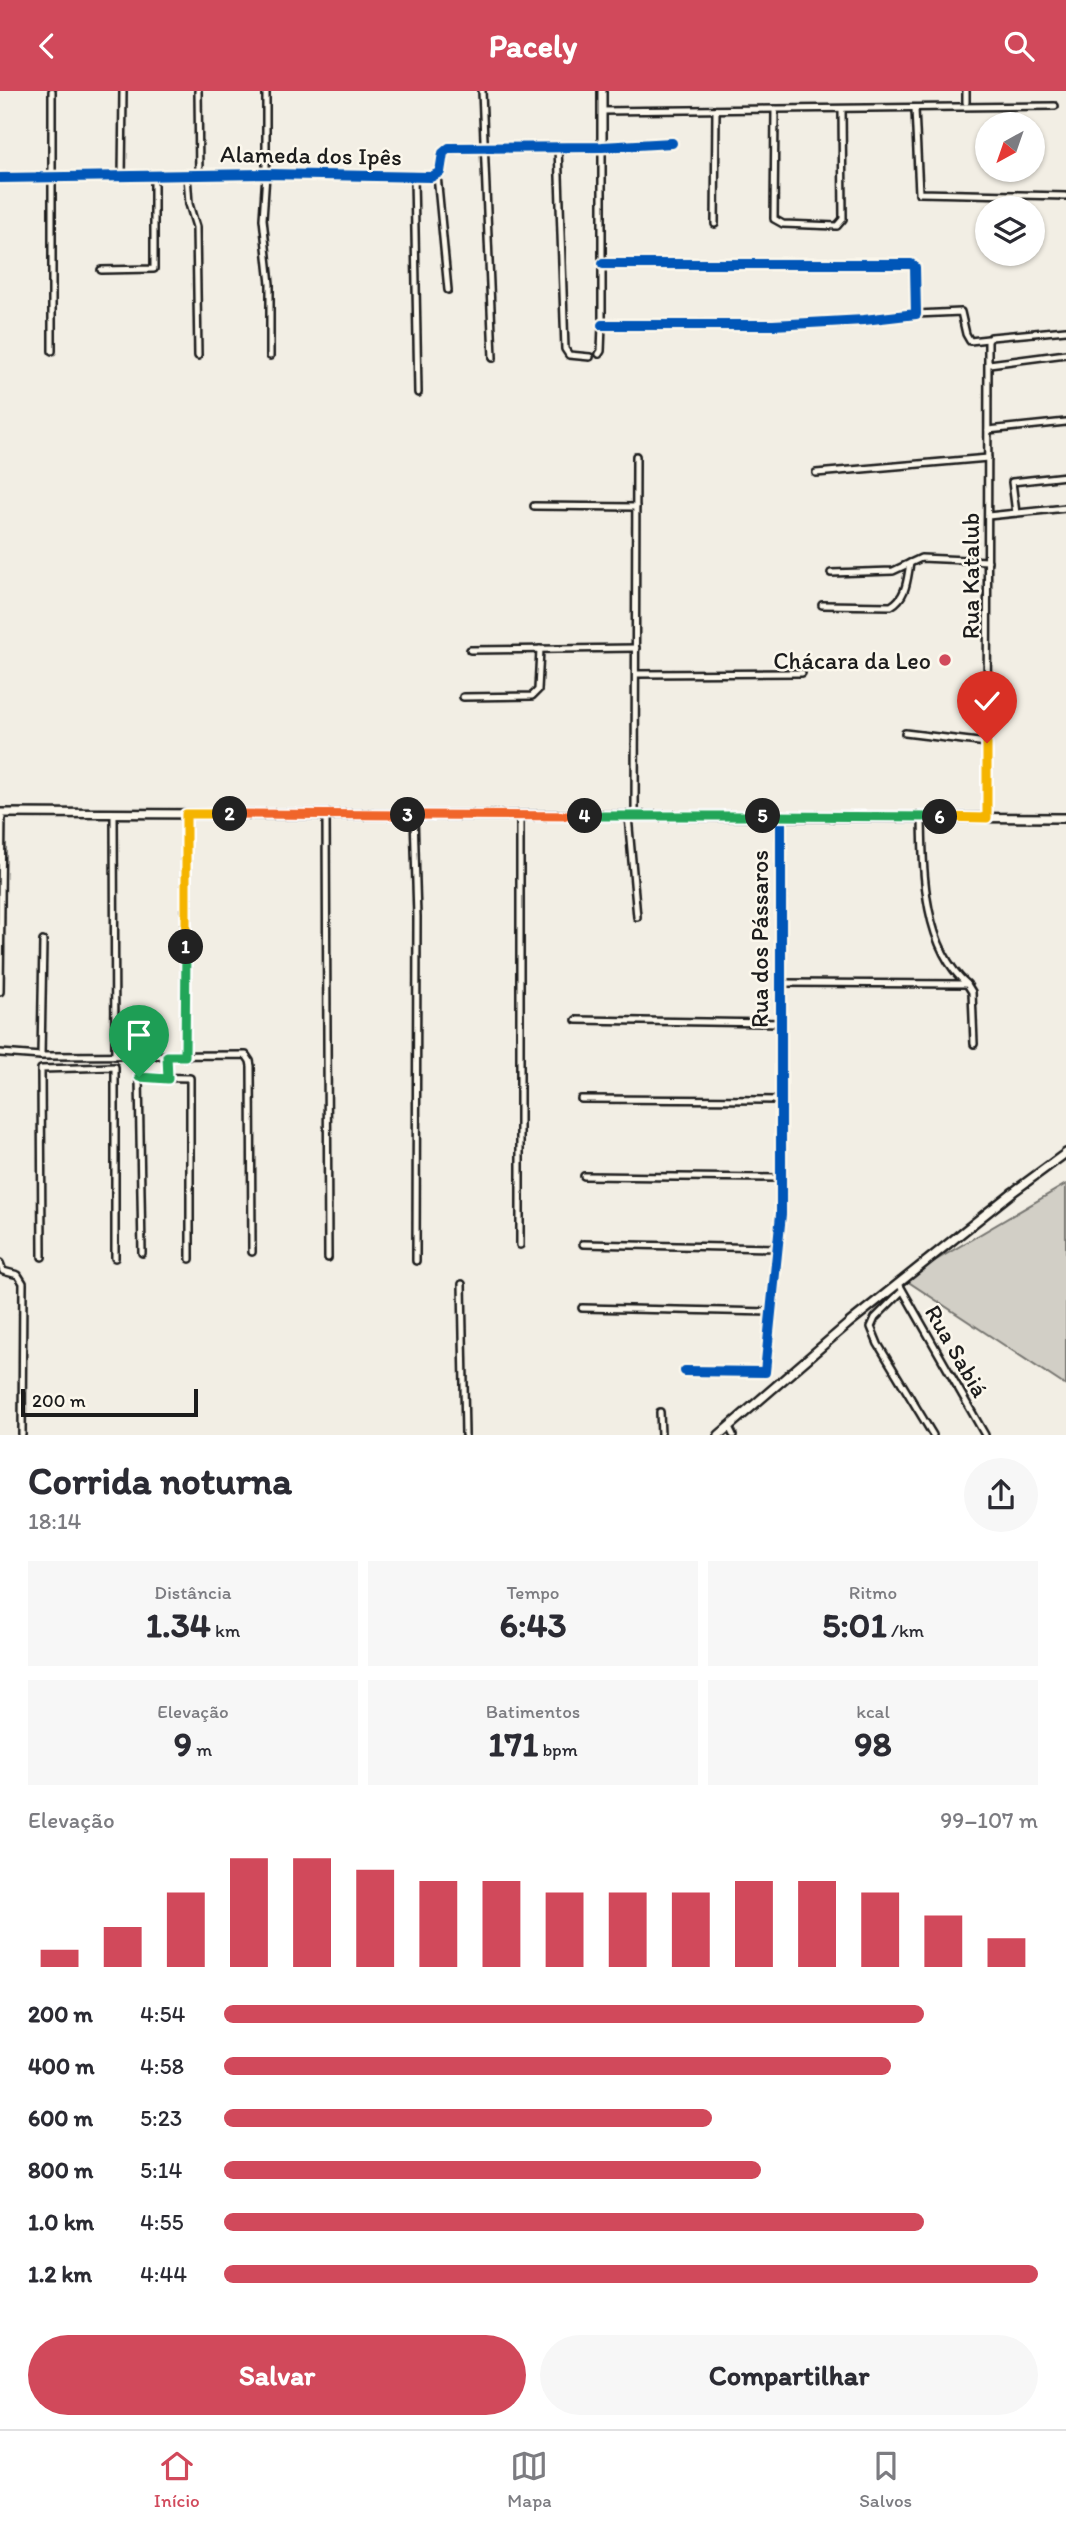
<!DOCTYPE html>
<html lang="pt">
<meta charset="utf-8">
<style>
:root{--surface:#fff;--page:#f7f7f7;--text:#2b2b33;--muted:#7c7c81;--line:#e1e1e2;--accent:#d1495b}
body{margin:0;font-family:Itim,sans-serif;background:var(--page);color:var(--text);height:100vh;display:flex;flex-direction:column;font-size:26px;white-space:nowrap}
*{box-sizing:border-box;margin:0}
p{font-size:23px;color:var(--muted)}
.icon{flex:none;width:38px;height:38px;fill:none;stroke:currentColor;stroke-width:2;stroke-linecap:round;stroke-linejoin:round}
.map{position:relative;height:1344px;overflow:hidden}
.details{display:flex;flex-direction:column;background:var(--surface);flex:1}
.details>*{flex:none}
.needle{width:46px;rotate:220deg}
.buttons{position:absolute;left:975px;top:21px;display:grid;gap:14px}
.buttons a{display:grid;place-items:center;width:70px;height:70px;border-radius:50%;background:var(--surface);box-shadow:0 2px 5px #0004;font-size:35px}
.scale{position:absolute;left:21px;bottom:18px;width:177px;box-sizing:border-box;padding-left:7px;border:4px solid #1c1c1c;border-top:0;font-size:19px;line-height:24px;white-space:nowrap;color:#1c1c1c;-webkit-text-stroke:5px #fbf7ec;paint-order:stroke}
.pin{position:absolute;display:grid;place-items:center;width:60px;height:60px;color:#fff;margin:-72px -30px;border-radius:50% 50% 50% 0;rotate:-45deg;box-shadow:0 0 7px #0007}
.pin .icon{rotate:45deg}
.km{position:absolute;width:35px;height:35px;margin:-18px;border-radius:50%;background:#222;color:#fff;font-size:19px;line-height:35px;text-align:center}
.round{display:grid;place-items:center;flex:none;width:74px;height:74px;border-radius:37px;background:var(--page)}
.overview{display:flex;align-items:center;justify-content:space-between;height:119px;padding:0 28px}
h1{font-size:38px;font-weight:800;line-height:52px}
.stats{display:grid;grid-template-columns:repeat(3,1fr);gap:10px;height:119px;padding:7px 28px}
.stats div{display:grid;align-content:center;border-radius:0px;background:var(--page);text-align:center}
.stats b{font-size:35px;font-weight:800}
.stats small{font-size:19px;font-weight:400}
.stats p{font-size:19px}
.chart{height:196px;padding:14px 28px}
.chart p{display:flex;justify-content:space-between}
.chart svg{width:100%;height:126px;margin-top:7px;stroke:var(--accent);stroke-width:6}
.cta{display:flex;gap:14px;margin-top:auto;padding:14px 28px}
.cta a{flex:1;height:80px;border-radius:42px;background:var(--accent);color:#fff;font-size:28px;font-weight:800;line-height:80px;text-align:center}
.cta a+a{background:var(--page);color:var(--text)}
ul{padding:0 28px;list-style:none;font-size:23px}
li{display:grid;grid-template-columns:112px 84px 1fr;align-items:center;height:52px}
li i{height:18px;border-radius:9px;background:var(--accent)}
header{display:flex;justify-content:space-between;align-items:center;height:91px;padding:0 28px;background:var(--accent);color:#fff;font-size:32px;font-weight:800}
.menu{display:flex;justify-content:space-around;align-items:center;height:98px;border-top:2px solid var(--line);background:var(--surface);font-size:19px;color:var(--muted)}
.menu a{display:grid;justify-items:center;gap:4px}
.menu .selected{color:var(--accent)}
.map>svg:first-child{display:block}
</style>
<header><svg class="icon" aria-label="back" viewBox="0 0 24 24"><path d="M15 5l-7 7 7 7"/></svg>Pacely<svg class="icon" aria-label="search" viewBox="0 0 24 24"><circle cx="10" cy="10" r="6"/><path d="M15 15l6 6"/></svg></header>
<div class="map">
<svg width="1066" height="1344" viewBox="0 0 1066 1344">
<rect width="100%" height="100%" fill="#f2eee4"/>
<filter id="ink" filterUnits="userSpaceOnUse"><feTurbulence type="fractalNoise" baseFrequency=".0143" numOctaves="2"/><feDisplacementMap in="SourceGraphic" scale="14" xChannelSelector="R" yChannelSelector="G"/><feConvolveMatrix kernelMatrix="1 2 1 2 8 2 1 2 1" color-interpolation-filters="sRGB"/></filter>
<g filter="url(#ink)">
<polygon fill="#d2cfc6" stroke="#777671" stroke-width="2" points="1066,1093 1066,1295 904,1188"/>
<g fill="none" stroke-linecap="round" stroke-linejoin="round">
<g stroke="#1c1c1c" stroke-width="10">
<g id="street">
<polyline points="52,0 52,260"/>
<polyline points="198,0 199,84"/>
<polyline points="266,0 266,83 263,128 270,193 270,265"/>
<polyline points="482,0 493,267"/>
<polyline points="966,11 966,0"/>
<polyline points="775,18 774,128 783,133 837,135 843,128 842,18"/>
<polyline points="915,18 919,102 1066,105"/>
<polyline points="602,20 1055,15"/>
<polyline points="558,56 565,258 569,264 590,266"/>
<polyline points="187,84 189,113 196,136 198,265"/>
<polyline points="437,84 448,199"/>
<polyline points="414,86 418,302"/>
<polyline points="122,87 123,0"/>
<polyline points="715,133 716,19"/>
<polyline points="101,179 154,178 154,86"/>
<polyline points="916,223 961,221 966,243 970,250 988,248"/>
<polyline points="602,234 773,234 864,229 916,223 915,176 911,173 603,173"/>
<polyline points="599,263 601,260 602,234 602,56 672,52"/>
<polyline points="989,273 1066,263"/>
<polyline points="988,339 1066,331"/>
<polyline points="816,382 988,367"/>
<polyline points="534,415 636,416"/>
<polyline points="1016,422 1012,391 1066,385"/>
<polyline points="988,425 1066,417"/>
<polyline points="831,482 893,480 921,467 988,470"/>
<path d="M822,514l69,1c16,-9 16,-27 19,-43"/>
<polyline points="470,559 636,557"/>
<polyline points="637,583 802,582"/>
<polyline points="463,606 532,605 538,599 540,558"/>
<polyline points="905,642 987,652"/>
<polyline points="114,723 115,965"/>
<polyline points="326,724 328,1167"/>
<polyline points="414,724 417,826 416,1170"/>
<polyline points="628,725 637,826"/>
<polyline points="635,725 636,365"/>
<path d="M922,726c1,54 1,129 45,167"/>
<polyline points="987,727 988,250 991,246 1066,239"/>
<polyline points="781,892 967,893 972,901 974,953"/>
<polyline points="0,901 2,722"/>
<polyline points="576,929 780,932"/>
<polyline points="0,962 41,965 246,964 250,970 251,975 252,1161"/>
<polyline points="41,965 43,850"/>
<polyline points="167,965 168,988"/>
<polyline points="185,965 186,723"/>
<polyline points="581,1008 781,1009"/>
<polyline points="584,1085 781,1087"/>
<polyline points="583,1153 778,1157"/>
<polyline points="520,1154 520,725"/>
<polyline points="142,1162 139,986 190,987 190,1168"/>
<polyline points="42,1166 41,978 115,976 115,1167"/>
<polyline points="0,1172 3,1180 18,1184 23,1192 22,1344"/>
<polyline points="462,1193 465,1344"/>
<polyline points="899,1193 985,1344"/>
<polyline points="902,1200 875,1227 871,1236 878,1253 933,1344"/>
<polyline points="582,1217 771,1221"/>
<polyline points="685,1280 765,1281 781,1123 781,726"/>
<polyline points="660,1321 661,1344"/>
<polyline points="729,1336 733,1344"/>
</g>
</g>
<g stroke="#1c1c1c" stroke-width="12">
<g id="secondary">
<polyline points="0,87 266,83 431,86 440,81 443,62 449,57 602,56 602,0"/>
<polyline points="0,722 1066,727"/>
<polyline points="719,1344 849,1232 1013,1101 1066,1062"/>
</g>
</g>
<use href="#street" stroke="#fbf7ec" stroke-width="5"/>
<use href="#secondary" stroke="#fbf7ec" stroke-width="7"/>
<g stroke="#fbf7ec" stroke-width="15">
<g id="cycleway">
<polyline points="0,87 266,83 431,86 440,81 443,62 449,57 602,56 672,52"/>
<polyline points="602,234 773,234 864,229 916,223 915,176 911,173 603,173"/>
<polyline points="685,1280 765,1281 781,1123 781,726"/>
</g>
</g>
<use href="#cycleway" stroke="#0057b8" stroke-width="10"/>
</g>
</g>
<g fill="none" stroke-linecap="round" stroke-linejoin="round" filter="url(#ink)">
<g stroke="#fff" stroke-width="14">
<polyline id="split-1" points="139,986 168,988 167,965 185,965 186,856"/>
</g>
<g stroke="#fff" stroke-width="14">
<polyline id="split-2" points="186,856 186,723 230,723"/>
</g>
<g stroke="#fff" stroke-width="14">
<polyline id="split-3" points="230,723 408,724"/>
</g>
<g stroke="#fff" stroke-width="14">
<polyline id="split-4" points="408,724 585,725"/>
</g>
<g stroke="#fff" stroke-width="14">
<polyline id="split-5" points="585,725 763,725"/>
</g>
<g stroke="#fff" stroke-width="14">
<polyline id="split-6" points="763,725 940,726"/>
</g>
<g stroke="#fff" stroke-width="14">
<polyline id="split-7" points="940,726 987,727 987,652"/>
</g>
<use href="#split-1" stroke="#22a559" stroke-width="9"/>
<use href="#split-2" stroke="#f5b400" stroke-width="9"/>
<use href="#split-3" stroke="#f0652b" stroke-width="9"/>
<use href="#split-4" stroke="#f0652b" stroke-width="9"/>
<use href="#split-5" stroke="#22a559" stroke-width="9"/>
<use href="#split-6" stroke="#22a559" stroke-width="9"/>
<use href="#split-7" stroke="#f5b400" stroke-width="9"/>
</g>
<circle fill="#d1495b" stroke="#fbf7ec" stroke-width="2.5" cx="945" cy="569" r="7"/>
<g text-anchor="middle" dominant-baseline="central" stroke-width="5" stroke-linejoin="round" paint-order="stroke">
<g font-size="24" fill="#1c1c1c" stroke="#fbf7ec">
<text transform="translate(311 64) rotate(1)">Alameda dos Ipês</text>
<text transform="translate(970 485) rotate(-90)">Rua Katalub</text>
<text transform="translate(759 848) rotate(-90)">Rua dos Pássaros</text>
<text transform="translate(957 1260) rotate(60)">Rua Sabiá</text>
</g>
<g font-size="24" fill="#1c1c1c" stroke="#fbf7ec" text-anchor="end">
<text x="931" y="569">Chácara da Leo</text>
</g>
</g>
</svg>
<div class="buttons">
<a><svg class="needle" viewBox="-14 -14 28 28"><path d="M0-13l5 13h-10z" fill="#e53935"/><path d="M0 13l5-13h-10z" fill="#7c7c81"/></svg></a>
<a><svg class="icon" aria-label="layers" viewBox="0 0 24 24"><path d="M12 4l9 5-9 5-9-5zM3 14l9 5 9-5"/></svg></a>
</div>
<div class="scale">200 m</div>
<div class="pin" style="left:139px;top:986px;background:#1e9e55"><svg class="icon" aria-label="arrive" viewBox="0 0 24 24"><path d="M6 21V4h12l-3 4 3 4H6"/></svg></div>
<div class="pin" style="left:987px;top:652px;background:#d93025"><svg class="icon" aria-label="check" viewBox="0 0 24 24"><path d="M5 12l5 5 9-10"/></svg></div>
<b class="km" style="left:186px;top:856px">1</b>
<b class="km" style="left:230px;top:723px">2</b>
<b class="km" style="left:408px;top:724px">3</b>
<b class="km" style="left:585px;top:725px">4</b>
<b class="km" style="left:763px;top:725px">5</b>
<b class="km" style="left:940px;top:726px">6</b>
</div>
<section class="details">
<div class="overview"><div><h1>Corrida noturna</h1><p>18:14</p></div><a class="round"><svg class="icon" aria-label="share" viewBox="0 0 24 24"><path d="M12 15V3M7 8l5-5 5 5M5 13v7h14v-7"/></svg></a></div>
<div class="stats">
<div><p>Distância</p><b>1.34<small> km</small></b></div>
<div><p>Tempo</p><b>6:43</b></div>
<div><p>Ritmo</p><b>5:01<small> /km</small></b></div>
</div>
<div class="stats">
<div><p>Elevação</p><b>9<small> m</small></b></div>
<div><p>Batimentos</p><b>171<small> bpm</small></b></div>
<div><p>kcal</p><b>98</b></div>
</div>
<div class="chart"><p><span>Elevação</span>99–107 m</p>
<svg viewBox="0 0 160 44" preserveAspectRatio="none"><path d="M5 44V38M15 44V30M25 44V18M35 44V6M45 44V6M55 44V10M65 44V14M75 44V14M85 44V18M95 44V18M105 44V18M115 44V14M125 44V14M135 44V18M145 44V26M155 44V34"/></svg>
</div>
<ul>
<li><b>200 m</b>4:54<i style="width:86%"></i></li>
<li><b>400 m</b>4:58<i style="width:82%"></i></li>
<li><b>600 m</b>5:23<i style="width:60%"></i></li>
<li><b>800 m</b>5:14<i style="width:66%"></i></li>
<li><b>1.0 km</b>4:55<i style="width:86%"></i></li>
<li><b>1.2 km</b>4:44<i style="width:100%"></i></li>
</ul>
<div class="cta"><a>Salvar</a><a>Compartilhar</a></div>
</section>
<nav class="menu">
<a class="selected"><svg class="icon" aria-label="home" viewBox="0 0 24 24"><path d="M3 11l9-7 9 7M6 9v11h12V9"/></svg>Início</a>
<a><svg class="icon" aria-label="map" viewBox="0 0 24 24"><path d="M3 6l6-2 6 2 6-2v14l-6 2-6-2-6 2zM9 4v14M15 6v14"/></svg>Mapa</a>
<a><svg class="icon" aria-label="saved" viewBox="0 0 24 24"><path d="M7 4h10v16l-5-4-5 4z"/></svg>Salvos</a>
</nav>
